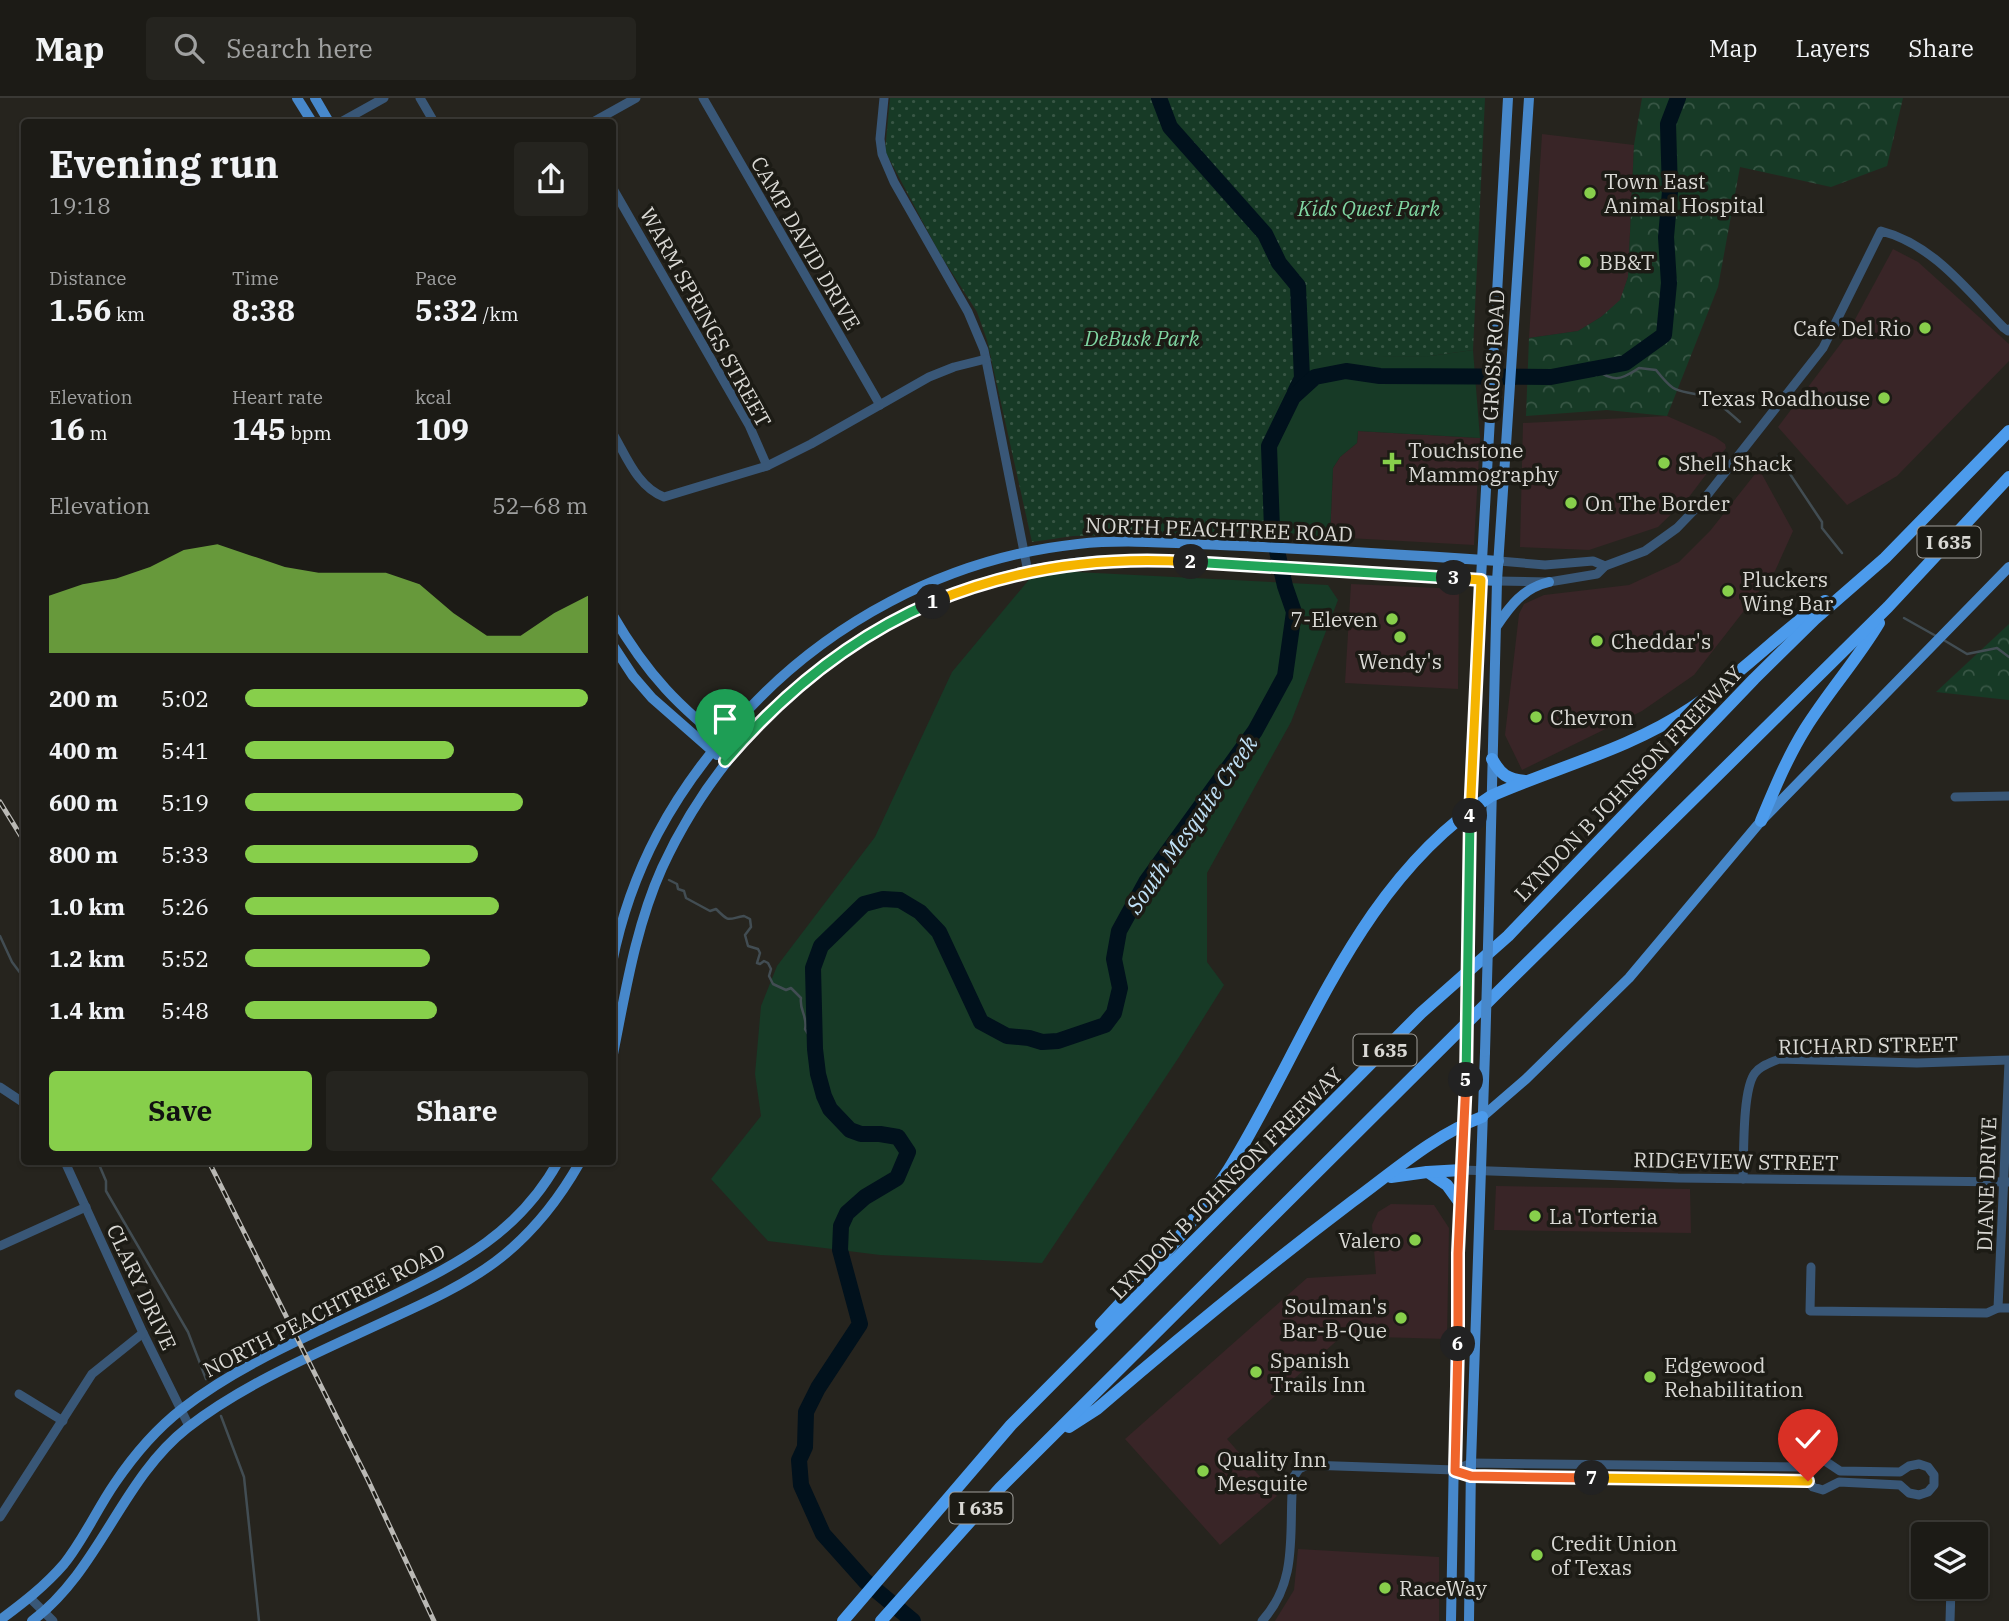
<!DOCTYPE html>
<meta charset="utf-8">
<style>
:root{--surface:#1c1b16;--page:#25241f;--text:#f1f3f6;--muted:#a0a1a1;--line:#3a3935;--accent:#87cf4b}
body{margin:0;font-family:"IBM Plex Serif",serif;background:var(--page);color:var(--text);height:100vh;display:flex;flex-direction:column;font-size:26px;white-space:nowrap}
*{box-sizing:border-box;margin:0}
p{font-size:23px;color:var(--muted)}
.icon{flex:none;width:38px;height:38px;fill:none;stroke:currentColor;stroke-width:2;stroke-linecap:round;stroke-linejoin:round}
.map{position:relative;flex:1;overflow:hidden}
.drawer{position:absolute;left:21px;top:21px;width:595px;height:1046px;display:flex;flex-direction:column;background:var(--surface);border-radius:7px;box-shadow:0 2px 5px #0004,0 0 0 2px var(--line)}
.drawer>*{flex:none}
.controls{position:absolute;left:1911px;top:1424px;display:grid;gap:14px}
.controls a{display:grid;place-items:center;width:77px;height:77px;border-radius:7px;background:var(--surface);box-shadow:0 2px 5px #0004,0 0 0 2px var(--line);font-size:35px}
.pin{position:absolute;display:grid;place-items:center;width:60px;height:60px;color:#fff;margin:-72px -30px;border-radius:50% 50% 50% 0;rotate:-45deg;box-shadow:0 0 7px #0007}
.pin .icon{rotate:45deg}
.km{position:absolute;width:35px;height:35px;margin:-18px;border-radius:50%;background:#222;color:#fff;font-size:19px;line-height:35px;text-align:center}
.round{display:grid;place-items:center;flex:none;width:74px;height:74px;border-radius:7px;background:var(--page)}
.summary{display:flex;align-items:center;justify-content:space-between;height:119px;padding:0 28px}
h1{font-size:38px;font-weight:700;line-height:52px}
.figures{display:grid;grid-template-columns:repeat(3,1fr);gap:10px;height:119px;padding:7px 28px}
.figures div{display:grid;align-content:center}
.figures b{font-size:30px;font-weight:700}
.figures small{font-size:19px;font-weight:400}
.figures p{font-size:19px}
.chart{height:196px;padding:14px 28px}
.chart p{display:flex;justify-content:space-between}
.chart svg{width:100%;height:126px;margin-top:7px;fill:var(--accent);opacity:.7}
.cta{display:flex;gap:14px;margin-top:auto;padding:14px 28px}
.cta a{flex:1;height:80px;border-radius:7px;background:var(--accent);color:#111;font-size:28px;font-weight:700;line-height:80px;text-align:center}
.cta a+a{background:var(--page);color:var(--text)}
ul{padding:0 28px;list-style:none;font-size:23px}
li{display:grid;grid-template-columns:112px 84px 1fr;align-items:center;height:52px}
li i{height:18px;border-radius:9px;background:var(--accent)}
header{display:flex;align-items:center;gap:42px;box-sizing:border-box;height:98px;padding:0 35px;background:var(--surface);border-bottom:2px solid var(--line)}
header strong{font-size:33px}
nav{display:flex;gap:38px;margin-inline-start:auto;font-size:24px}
.search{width:490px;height:63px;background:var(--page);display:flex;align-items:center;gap:18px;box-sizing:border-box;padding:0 24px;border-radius:7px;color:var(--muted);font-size:26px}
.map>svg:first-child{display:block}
</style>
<header>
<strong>Map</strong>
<div class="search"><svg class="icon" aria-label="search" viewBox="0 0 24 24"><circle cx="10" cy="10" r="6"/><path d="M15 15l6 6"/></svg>Search here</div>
<nav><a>Map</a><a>Layers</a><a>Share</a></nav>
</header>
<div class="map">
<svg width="2009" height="1523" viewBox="0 0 2009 1523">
<defs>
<pattern id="forest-crowns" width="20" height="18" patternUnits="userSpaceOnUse" patternTransform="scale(1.75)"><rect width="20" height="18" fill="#173a26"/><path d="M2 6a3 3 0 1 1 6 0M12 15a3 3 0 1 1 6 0" fill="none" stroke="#385645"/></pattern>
<pattern id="park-dots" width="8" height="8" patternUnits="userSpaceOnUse" patternTransform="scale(1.75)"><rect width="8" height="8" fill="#173a26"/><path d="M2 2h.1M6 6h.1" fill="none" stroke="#385645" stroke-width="1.8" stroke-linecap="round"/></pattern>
</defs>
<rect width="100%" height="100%" fill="#26241e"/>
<g fill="#392527">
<polygon points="1542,36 1634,47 1628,179 1620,203 1601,219 1578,233 1529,240"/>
<polygon points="1893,151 1918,164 2009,246 2009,263 1897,378 1847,407 1778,329 1845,240"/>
<polygon points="1667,318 1715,339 1725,346 1726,350 1689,399 1658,429 1589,452 1520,449 1523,325"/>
<polygon points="1358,333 1480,340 1474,447 1330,439 1333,370 1340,359 1357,345"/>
<polygon points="1759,371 1793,433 1775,473 1694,577 1642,613 1522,672 1505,637 1519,516 1524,506 1544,497 1629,487 1679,464 1710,433"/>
<polygon points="1351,486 1459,491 1458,591 1345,585"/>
<polygon points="1496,1088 1690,1091 1691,1135 1494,1132"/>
<polygon points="1391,1106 1434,1107 1449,1130 1447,1241 1342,1238 1227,1341 1277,1398 1220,1447 1125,1341 1307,1180 1376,1176 1372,1127 1378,1114"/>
<polygon points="1298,1451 1439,1459 1439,1523 1275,1523 1294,1492"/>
</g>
<g fill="#173a26">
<polygon points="1473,252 1480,340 1358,333 1357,345 1340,359 1333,370 1330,439 1264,433 1268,326 1284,295 1320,259 1430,258"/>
<polygon points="1037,472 1328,487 1338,502 1291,624 1207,775 1207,864 1224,887 1179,959 1042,1165 880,1157 768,1143 711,1081 761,1018 755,976 761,908 777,868 875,739 952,574"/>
</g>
<g fill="url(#forest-crowns)">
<polygon points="1642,0 1903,0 1887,68 1831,89 1740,69 1718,189 1667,318 1607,312 1526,318 1529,240 1578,233 1601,219 1620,202 1628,179 1634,47"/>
<polygon points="2009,526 2009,602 1936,594"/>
</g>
<polygon fill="url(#park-dots)" points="890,0 1485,0 1473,252 1430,258 1320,260 1284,295 1268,326 1264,433 1073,438 1032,444 987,242 977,214 940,156 885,53"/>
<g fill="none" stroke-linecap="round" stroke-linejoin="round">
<g stroke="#424d53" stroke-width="2.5">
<path d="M1593,271c22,12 25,13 46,-1l17,2c20,25 19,19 47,26 13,4 27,17 37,26"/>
<polyline points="1778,358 1822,424 1822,430 1842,455"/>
<polyline points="1904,520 1936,538"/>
<polyline points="1942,541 1967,556 1997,550 2009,559"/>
<path d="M669,782l8,4 1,5 6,2 2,7 24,13 6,-2c14,14 11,10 28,7l6,3 1,8 -6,8 3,11 10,3 2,4 -3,10 3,1 4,-3 4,2 3,6 -2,7 4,8 13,6 5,-2 10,10c-2,12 7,19 4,31l10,16"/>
<polyline points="0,838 12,864 24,880"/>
<polyline points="98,1064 106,1083 106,1093 188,1234 206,1281"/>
<polyline points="221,1318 244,1379 259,1523"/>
</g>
<g stroke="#01111c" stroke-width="16">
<polyline points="1159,0 1170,29 1265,136 1279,165 1298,188 1302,280 1295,294"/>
<polyline points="913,1523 865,1483 823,1436 801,1387 799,1362 805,1349 806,1314 818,1290 860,1226 840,1152 841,1128 847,1115 865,1099 897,1080 908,1054 898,1039 880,1036 861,1036 850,1032 830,1011 824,998 818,976 815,951 813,870 821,848 864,806 883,801 900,802 920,814 939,834 981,924 1007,938 1029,940 1042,944 1058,943 1105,927 1114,915 1120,890 1114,861 1119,833 1146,784 1255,633 1285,578 1294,514 1285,488 1272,431 1269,348 1293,299 1315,279 1346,273 1380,278 1551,279 1625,265 1664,237 1669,185 1666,139 1670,93 1668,26 1678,0"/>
</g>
<g stroke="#395777" stroke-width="9">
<polyline points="420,0 434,24"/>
<polyline points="703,0 880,307"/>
<polyline points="884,0 880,41 882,56 894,84 968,214 984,252 1028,474"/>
<polyline points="341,24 384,0"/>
<polyline points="593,24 636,0"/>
<polyline points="612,89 749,327 767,368"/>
<path d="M612,334c14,23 25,55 52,65l103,-31 44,-22 118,-67 25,-10 32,-8"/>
<polyline points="1499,463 1545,467 1593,463 1605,468"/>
<path d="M1497,483l52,1 48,-8 8,-8 40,-15 32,-23 24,-25 122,-155 58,-117c52,13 87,60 123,97l4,3 1,-2"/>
<polyline points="1955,699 2009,698"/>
<polyline points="0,989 24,1005"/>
<polyline points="65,1064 143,1235 189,1328"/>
<polyline points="1462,1072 1678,1080 2009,1084"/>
<path d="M1743,1081c1,-23 -1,-90 12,-106 5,-7 15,-10 24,-14l138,4 92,-3"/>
<polyline points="0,1148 86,1109"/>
<polyline points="1811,1169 1810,1213 1987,1215 1998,1210 2009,1210"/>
<polyline points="1998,1210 2009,964"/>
<polyline points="19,1296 63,1323"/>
<polyline points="0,1419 92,1276 143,1235"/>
<polyline points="30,1500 53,1523"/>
<path d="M1262,1523c38,-41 26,-92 31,-143l6,-9 9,-4 147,5 16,6 337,5 5,6 10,3 16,-8 61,3 9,8 10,2 9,-3 6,-7v-10l-6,-8 -9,-3 -10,2 -9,6 -60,-1 -15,-10 -9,1 -7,5 -338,-4 -16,7"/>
<polyline points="1950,1523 1951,1489"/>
</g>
<g stroke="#4788cb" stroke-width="10">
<polyline points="297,0 312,24"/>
<polyline points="315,0 329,24"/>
<path d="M612,516c36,62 67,93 122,136"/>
<path d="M1496,529c14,-21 27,-39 53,-45"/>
<polyline points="612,546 633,578 652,600 717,657"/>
<polyline points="1489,812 1497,483 1529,0"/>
<polyline points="1468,832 1471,658 1508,0"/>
<path d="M612,865c19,-95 61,-169 124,-240 87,-99 210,-165 342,-179 46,-5 95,-1 142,1 93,4 186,10 279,16"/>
<path d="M612,961c13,-64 23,-131 50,-191 78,-170 246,-294 435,-307 57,-4 116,3 174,6 75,5 151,8 226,14"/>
<polyline points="1482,1019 1526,981 1629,880 1761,723 2009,469"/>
<path d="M0,1522c23,-17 45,-34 64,-56 20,-25 33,-55 51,-81 19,-28 40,-53 67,-74 63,-49 139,-78 210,-113 69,-34 127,-64 166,-134"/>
<path d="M32,1523c68,-51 89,-141 155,-193 59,-46 137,-78 205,-110 35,-16 72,-33 103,-56 36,-27 63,-61 85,-100"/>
<polyline points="1451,1523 1457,1185 1467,929"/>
<polyline points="1469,1523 1471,1365 1485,954"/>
</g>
<g stroke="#4c9bec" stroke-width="12">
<path d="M1492,661c9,16 15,20 33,22"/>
<path d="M1761,723c13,-31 26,-63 44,-92 23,-37 52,-69 74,-106"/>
<polyline points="1428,1074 1447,1087 1460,1105"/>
<polyline points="1391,1079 1427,1074 1462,1072"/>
<path d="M1101,1226c46,-49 92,-98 128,-155 79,-128 128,-287 262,-373 66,-29 139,-47 200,-88 48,-32 87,-74 134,-107"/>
<path d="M1069,1329l28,-18c83,-72 169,-142 256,-208 41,-30 81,-66 129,-84"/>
<polyline points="843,1523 1011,1327 1421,915 1508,838 1754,581 1815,521 1885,460 2009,333"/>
<polyline points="881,1523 1000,1390 1505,887 1888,509 2009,379"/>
</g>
<g stroke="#bab9b5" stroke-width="5">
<g id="rail">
<polyline points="0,704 24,743"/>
<polyline points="209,1064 368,1382 434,1523"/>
</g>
</g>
<use href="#rail" stroke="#1c1b15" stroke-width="2.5" stroke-dasharray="8" stroke-linecap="butt"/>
<g stroke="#4788cb" stroke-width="10">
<polyline points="1467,929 1468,832"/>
<polyline points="1485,954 1489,812"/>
</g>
</g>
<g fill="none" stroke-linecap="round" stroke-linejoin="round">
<g stroke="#fff" stroke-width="14">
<path id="split-1" d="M725,663c57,-67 126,-124 208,-159"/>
</g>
<g stroke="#fff" stroke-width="14">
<path id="split-2" d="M933,504c82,-34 169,-46 258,-40"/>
</g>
<g stroke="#fff" stroke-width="14">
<polyline id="split-3" points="1191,464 1454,480"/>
</g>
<g stroke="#fff" stroke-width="14">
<polyline id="split-4" points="1454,480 1481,482 1470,718"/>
</g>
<g stroke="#fff" stroke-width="14">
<polyline id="split-5" points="1466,982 1470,718"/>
</g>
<g stroke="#fff" stroke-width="14">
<polyline id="split-6" points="1458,1246 1458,1155 1466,982"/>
</g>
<g stroke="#fff" stroke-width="14">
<polyline id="split-7" points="1458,1246 1455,1373 1471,1378 1592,1380"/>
</g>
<g stroke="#fff" stroke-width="14">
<polyline id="split-8" points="1592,1380 1808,1383"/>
</g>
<use href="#split-1" stroke="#22a559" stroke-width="9"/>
<use href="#split-2" stroke="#f5b400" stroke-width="9"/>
<use href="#split-3" stroke="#22a559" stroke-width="9"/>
<use href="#split-4" stroke="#f5b400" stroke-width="9"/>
<use href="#split-5" stroke="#22a559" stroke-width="9"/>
<use href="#split-6" stroke="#f0652b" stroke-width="9"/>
<use href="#split-7" stroke="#f0652b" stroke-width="9"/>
<use href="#split-8" stroke="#f5b400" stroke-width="9"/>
</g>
<g fill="#87cf4b" stroke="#1c1b15" stroke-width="2.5">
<circle cx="1590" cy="95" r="7"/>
<circle cx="1585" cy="164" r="7"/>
<circle cx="1925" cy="230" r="7"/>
<circle cx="1884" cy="300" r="7"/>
<path d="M1388.5 353.5h7v7h7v7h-7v7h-7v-7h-7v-7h7z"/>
<circle cx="1664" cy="365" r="7"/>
<circle cx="1571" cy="405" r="7"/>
<circle cx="1728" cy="493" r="7"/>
<circle cx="1392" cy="521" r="7"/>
<circle cx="1400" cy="539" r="7"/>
<circle cx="1597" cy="543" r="7"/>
<circle cx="1536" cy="619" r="7"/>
<circle cx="1535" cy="1118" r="7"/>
<circle cx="1415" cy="1142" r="7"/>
<circle cx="1401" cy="1220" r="7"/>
<circle cx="1256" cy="1274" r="7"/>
<circle cx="1650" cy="1279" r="7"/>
<circle cx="1203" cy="1373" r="7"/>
<circle cx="1537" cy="1457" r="7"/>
<circle cx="1385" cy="1490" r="7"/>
</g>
<g text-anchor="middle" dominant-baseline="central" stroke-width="7" stroke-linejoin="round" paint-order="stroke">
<g fill="#1c1b15" stroke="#a09f9b" stroke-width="2">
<rect x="1917.5" y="428.5" width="63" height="31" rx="5"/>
<rect x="1353.5" y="936.5" width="63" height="31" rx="5"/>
<rect x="949.5" y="1394.5" width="63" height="31" rx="5"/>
</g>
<g font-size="19" font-weight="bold" fill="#d9d8d4">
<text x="1949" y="444">I 635</text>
<text x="1385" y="952">I 635</text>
<text x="981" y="1410">I 635</text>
</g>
<g font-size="21" fill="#d9d8d4" stroke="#1c1b15" text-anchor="start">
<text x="1604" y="83">Town East<tspan x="1604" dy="24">Animal Hospital</tspan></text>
<text x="1599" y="164">BB&amp;T</text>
<text x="1911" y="230" text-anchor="end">Cafe Del Rio</text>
<text x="1870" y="300" text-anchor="end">Texas Roadhouse</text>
<text x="1408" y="352">Touchstone<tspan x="1408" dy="24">Mammography</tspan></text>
<text x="1678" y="365">Shell Shack</text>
<text x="1585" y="405">On The Border</text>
<text x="1742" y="481">Pluckers<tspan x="1742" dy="24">Wing Bar</tspan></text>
<text x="1378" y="521" text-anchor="end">7-Eleven</text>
<text x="1611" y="543">Cheddar's</text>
<text x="1400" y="563" text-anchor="middle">Wendy's</text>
<text x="1550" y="619">Chevron</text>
<text x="1549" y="1118">La Torteria</text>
<text x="1401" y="1142" text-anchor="end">Valero</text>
<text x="1387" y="1208" text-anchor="end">Soulman's<tspan x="1387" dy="24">Bar-B-Que</tspan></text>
<text x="1270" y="1262">Spanish<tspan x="1270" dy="24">Trails Inn</tspan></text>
<text x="1664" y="1267">Edgewood<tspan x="1664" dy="24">Rehabilitation</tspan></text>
<text x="1217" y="1361">Quality Inn<tspan x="1217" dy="24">Mesquite</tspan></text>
<text x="1551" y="1445">Credit Union<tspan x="1551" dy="24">of Texas</tspan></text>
<text x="1399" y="1490">RaceWay</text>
</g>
<g font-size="21" font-style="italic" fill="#80d7a3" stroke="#1c1b15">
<text x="1369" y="110">Kids Quest Park</text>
<text x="1142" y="240">DeBusk Park</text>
</g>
<g font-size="21" fill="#d9d8d4" stroke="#1c1b15">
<text transform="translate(806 145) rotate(60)">CAMP DAVID DRIVE</text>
<text transform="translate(706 219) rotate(61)">WARM SPRINGS STREET</text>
<text transform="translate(1493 257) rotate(-87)">GROSS ROAD</text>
<text transform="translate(1219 431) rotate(2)">NORTH PEACHTREE ROAD</text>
<text transform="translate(1628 685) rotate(-46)">LYNDON B JOHNSON FREEWAY</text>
<text transform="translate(1868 947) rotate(-1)">RICHARD STREET</text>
<text transform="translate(1736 1063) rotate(1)">RIDGEVIEW STREET</text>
<text transform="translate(1226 1085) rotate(-45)">LYNDON B JOHNSON FREEWAY</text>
<text transform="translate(1986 1086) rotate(-88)">DIANE DRIVE</text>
<text transform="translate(142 1189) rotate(65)">CLARY DRIVE</text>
<text transform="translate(324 1212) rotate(-27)">NORTH PEACHTREE ROAD</text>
</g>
<g font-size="23" font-style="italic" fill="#c0e1f7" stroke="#1c1b15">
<text transform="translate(1191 726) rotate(-55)">South Mesquite Creek</text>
</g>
</g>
</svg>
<div class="controls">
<a><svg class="icon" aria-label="layers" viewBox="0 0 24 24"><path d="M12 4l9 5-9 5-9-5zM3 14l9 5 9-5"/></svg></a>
</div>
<div class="pin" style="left:725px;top:663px;background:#1e9e55"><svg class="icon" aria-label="arrive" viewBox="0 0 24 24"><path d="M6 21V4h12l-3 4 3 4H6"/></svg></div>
<div class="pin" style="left:1808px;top:1383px;background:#d93025"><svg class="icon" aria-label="check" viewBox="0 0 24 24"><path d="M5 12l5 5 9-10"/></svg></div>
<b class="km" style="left:933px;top:504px">1</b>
<b class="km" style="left:1191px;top:464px">2</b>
<b class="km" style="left:1454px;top:480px">3</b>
<b class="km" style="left:1470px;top:718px">4</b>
<b class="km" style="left:1466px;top:982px">5</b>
<b class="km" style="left:1458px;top:1246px">6</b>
<b class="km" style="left:1592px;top:1380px">7</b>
<section class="drawer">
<div class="summary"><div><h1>Evening run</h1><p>19:18</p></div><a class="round"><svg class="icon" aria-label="share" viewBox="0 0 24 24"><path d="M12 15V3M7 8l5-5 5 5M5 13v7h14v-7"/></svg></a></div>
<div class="figures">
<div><p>Distance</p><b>1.56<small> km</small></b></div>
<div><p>Time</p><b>8:38</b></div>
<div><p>Pace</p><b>5:32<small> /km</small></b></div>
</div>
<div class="figures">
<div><p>Elevation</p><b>16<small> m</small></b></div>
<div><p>Heart rate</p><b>145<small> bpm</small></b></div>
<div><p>kcal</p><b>109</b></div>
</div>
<div class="chart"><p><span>Elevation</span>52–68 m</p>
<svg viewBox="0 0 160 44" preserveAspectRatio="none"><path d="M0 44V24L10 20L20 18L30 14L40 8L50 6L60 10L70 14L80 16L90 16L100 16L110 20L120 30L130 38L140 38L150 30L160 24V44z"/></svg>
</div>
<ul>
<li><b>200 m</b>5:02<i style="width:100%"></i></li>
<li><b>400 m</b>5:41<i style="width:61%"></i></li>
<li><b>600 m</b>5:19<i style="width:81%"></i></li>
<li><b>800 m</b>5:33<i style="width:68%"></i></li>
<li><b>1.0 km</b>5:26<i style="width:74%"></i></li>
<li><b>1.2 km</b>5:52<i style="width:54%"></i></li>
<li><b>1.4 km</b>5:48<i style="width:56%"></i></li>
</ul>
<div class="cta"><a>Save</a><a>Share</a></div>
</section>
</div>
